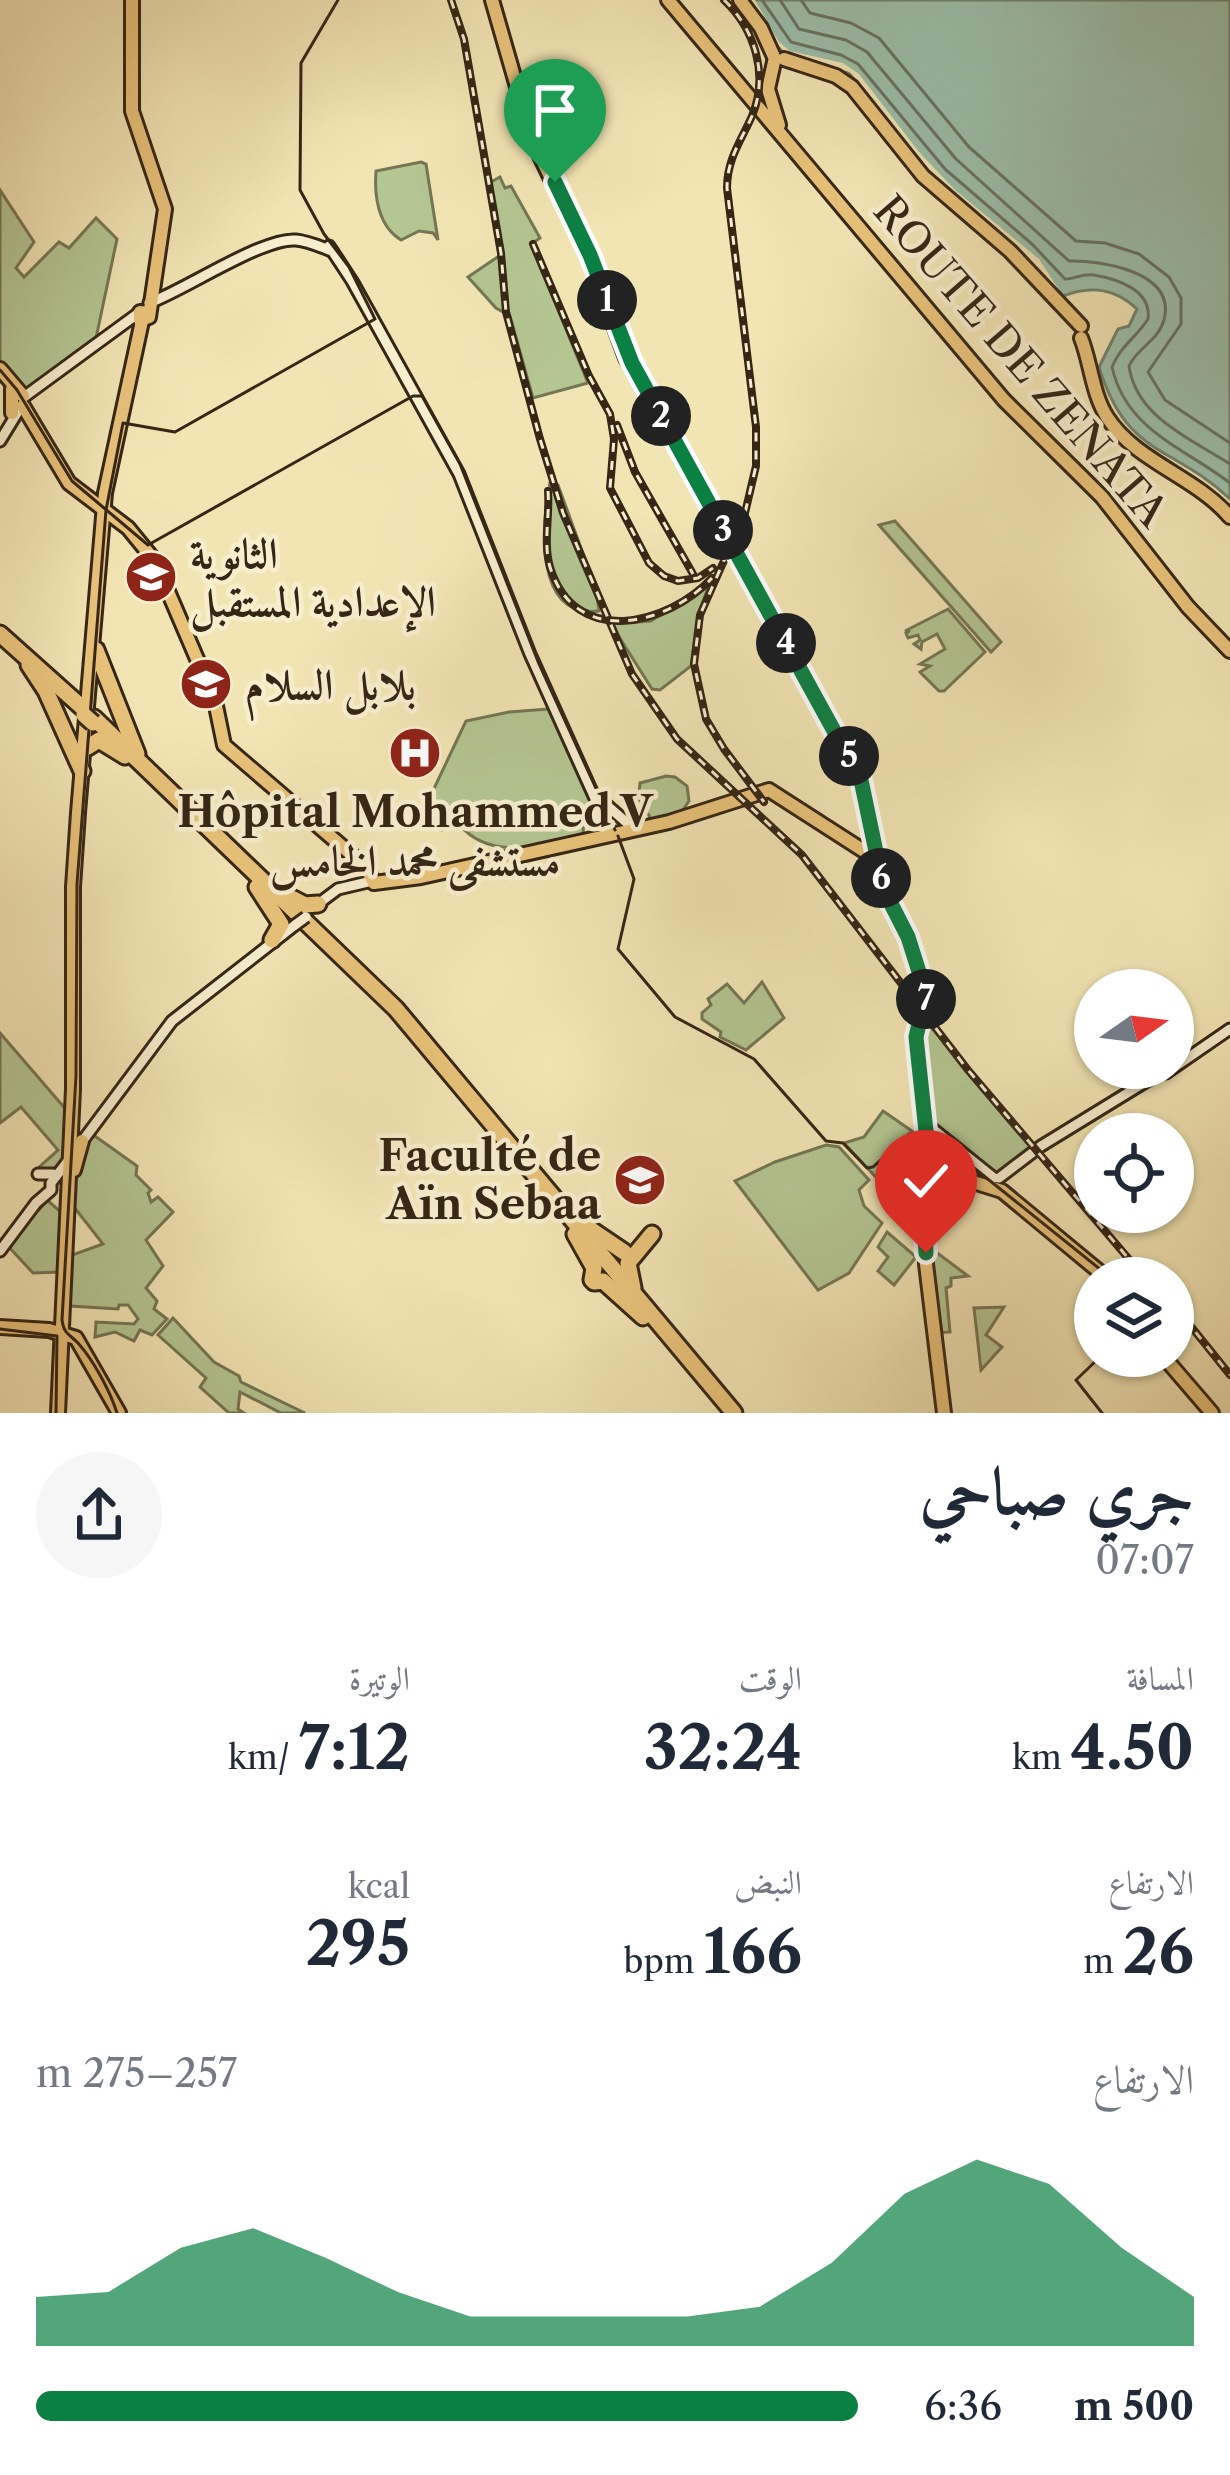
<!DOCTYPE html>
<html lang="ar">
<meta charset="utf-8">
<style>
:root{--surface:#fff;--page:#f6f6f7;--text:#1f2937;--muted:#747a83;--accent:#0b8043}
body{margin:0;font-family:"Libre Caslon Text",Amiri,serif;background:var(--page);color:var(--text);direction:rtl;height:100vh;display:flex;flex-direction:column;font-size:45px;white-space:nowrap}
*{box-sizing:border-box;margin:0}
p{font-size:39px;color:var(--muted)}
.icon{flex:none;width:66px;height:66px;fill:none;stroke:currentColor;stroke-width:2;stroke-linecap:round;stroke-linejoin:round}
.map{position:relative;height:1413px;overflow:hidden;direction:ltr}
.drawer{display:flex;flex-direction:column;background:var(--surface);flex:1}
.drawer>*{flex:none}
.needle{width:78px;rotate:76deg}
.controls{position:absolute;left:1074px;top:969px;display:grid;gap:24px}
.controls a{display:grid;place-items:center;width:120px;height:120px;border-radius:50%;background:var(--surface);box-shadow:0 3px 9px #0004;font-size:60px}
.pin{position:absolute;display:grid;place-items:center;width:102px;height:102px;color:#fff;margin:-123px -51px;border-radius:50% 50% 50% 0;rotate:-45deg;box-shadow:0 0 12px #0007}
.pin .icon{rotate:45deg}
.km{position:absolute;width:60px;height:60px;margin:-30px;border-radius:50%;background:#222;color:#fff;font-size:33px;line-height:60px;text-align:center}
.round{display:grid;place-items:center;flex:none;width:126px;height:126px;border-radius:63px;background:var(--page)}
.headline{display:flex;align-items:center;justify-content:space-between;height:204px;padding:0 36px}
h1{font-size:66px;font-weight:800;line-height:90px}
.figures{display:grid;grid-template-columns:repeat(3,1fr);gap:18px;height:204px;padding:12px 36px}
.figures div{display:grid;align-content:center}
.figures b{font-size:60px;font-weight:800}
.figures small{font-size:33px;font-weight:400}
.figures p{font-size:33px}
.chart{height:336px;padding:24px 36px}
.chart p{display:flex;justify-content:space-between}
.chart svg{width:100%;height:216px;margin-top:12px;fill:var(--accent);opacity:.7}
ul{padding:0 36px;list-style:none;font-size:39px}
li{display:grid;grid-template-columns:192px 144px 1fr;align-items:center;height:90px}
li i{height:30px;border-radius:15px;background:var(--accent)}
.map>svg:first-child{display:block}
</style>
<div class="map">
<svg width="1230" height="1413" viewBox="0 0 1230 1413">
<rect width="100%" height="100%" fill="#f2e5b4"/>
<filter id="stains"><feTurbulence type="fractalNoise" baseFrequency=".00167" numOctaves="4"/><feColorMatrix values="0 0 0 0 .2 0 0 0 0 .09 0 0 0 0 .02 0 0 0 .5 -.17"/></filter>
<radialGradient id="worn" r=".72"><stop offset=".6" stop-color="#630" stop-opacity="0"/><stop offset="1" stop-color="#630" stop-opacity=".3"/></radialGradient>
<g fill="#b4c692" stroke="#747654" stroke-width="3">
<path d="M421,162l5,2 12,76 -5,-7 -14,-2 -18,9c-23,-14 -27,-44 -25,-69z"/>
<polygon points="500,177 505,188 511,186 540,238 531,244 588,383 533,398 510,316 496,308 468,277 502,254 489,183"/>
<polygon points="0,190 34,242 16,268 24,277 59,242 69,248 96,218 117,239 96,338 23,393 0,365"/>
<path d="M550,483l8,2 38,104 3,22c-66,8 -57,-88 -49,-128z"/>
<polygon points="895,521 1001,642 991,652 879,525"/>
<polygon points="710,582 699,613 691,666 660,690 652,689 611,624 651,621"/>
<polygon points="948,609 985,652 944,691 939,691 920,672 930,666 920,664 945,649 937,634 922,642 921,649 914,644 920,640 918,635 908,638 906,633 910,631 905,631"/>
<path d="M548,709l6,3 45,98 -15,4 -1,22c-38,10 -94,25 -123,-11l-18,5 -3,-17 -18,3 45,-95 43,-9z"/>
<polygon points="666,776 675,777 687,786 689,801 681,813 651,822 649,815 638,805 640,783"/>
<polygon points="762,982 784,1018 746,1050 720,1037 721,1032 702,1019 702,1013 711,1005 708,999 727,984 744,1003"/>
<polygon points="926,1021 1033,1149 997,1174 936,1126 922,1044"/>
<polygon points="0,1033 69,1113 65,1155 47,1178 37,1169 58,1150 21,1107 0,1123"/>
<polygon points="883,1111 925,1140 922,1170 899,1202 844,1143 864,1137"/>
<polygon points="92,1134 137,1166 136,1175 151,1190 148,1193 151,1202 158,1197 173,1212 146,1240 163,1266 146,1288 157,1301 154,1309 167,1319 152,1335 140,1330 134,1341 115,1332 95,1337 96,1322 134,1324 138,1319 128,1305 119,1305 118,1309 70,1306 72,1255 103,1244 74,1207 76,1174"/>
<polygon points="826,1145 839,1147 869,1180 859,1190 864,1206 882,1223 849,1273 818,1290 735,1181 775,1162"/>
<polygon points="47,1200 62,1213 61,1272 33,1273 6,1244 34,1210 39,1210"/>
<polygon points="887,1232 916,1257 894,1285 878,1271 888,1257 878,1247"/>
<polygon points="932,1249 968,1276 951,1278 951,1286 946,1288 950,1332 938,1333"/>
<polygon points="1004,1307 986,1335 1002,1347 981,1370 974,1308"/>
<polygon points="173,1318 214,1362 239,1376 241,1382 305,1413 281,1413 240,1392 238,1409 244,1413 229,1413 200,1387 206,1378 158,1335"/>
</g>
<path fill="#9bbfab" stroke="#72826f" stroke-width="3" d="M748,0h482v499c-58,-55 -103,-41 -131,-132l19,-38 11,-3 8,-17c-22,-21 -46,-24 -74,-13l-39,-43 -88,-75 -37,-42 -44,-58 -18,-12 -51,-13 -13,-13z"/>
<polygon fill="#f2e5b4" points="748,0 755,0 779,42 790,51 843,63 859,74 919,152 955,190 1039,259 1063,296 1024,253 936,178 850,72 786,53 773,40"/>
<g fill="none" stroke-linecap="round" stroke-linejoin="round">
<g stroke="#687260" stroke-width="3">
<path d="M762,0l29,42 50,13 17,9 87,105 87,75 33,35c9,0 19,-6 29,-4 23,4 58,15 54,44 -12,19 -27,26 -36,48 14,63 71,80 118,116"/>
<path d="M780,0l19,29 47,11 21,12 89,107 113,102c30,-1 108,10 95,59 -6,21 -27,28 -35,46 7,51 62,73 101,98"/>
<polyline points="801,0 810,13 851,23 879,38 969,147 1076,241 1105,243 1139,254 1169,277 1181,298 1181,324 1148,372 1165,400 1230,443"/>
</g>
<g stroke="#352616" stroke-width="15">
<g id="secondary">
<polyline points="329,246 352,281 459,474 530,654 611,834"/>
<path d="M149,303c34,-12 114,-66 147,-63 12,1 25,7 36,11"/>
<polyline points="24,397 140,312"/>
<polyline points="0,441 19,410"/>
<polyline points="602,801 634,829"/>
<polyline points="318,904 338,889 372,881"/>
<polyline points="1166,1073 1230,1029"/>
<polyline points="933,1129 994,1178"/>
<polyline points="81,1143 172,1021 295,925"/>
<polyline points="38,1174 53,1174"/>
<polyline points="999,1178 1041,1146 1160,1073"/>
<polyline points="0,1251 36,1203 51,1190 51,1183 71,1157"/>
</g>
</g>
<g stroke="#352616" stroke-width="18">
<g id="primary">
<polyline points="132,0 132,111 165,209 149,317 140,320 140,312 147,313"/>
<polyline points="492,0 532,139 589,258 626,358 858,779 884,890 908,937 926,994 917,1037 927,1133 922,1176 925,1181 933,1180"/>
<polyline points="668,0 1004,400 1102,497 1188,607 1230,651"/>
<polyline points="740,0 761,28 775,59"/>
<polyline points="784,59 836,76 852,87 923,176 1010,251 1081,326"/>
<polyline points="774,62 768,89 779,125"/>
<path d="M1081,338c10,25 11,55 26,79 29,45 88,59 123,100"/>
<polyline points="0,369 23,396"/>
<polyline points="12,389 12,413"/>
<polyline points="23,406 69,483 128,528 155,561 215,701 224,745 366,867 374,883 421,877 669,822 769,790 867,853 878,853"/>
<polyline points="74,1170 82,1141"/>
<polyline points="935,1177 970,1181 1002,1191 1107,1278"/>
<polyline points="925,1181 926,1264 944,1413"/>
<polyline points="0,1327 49,1330 76,1338 119,1413"/>
<polyline points="1163,1356 1212,1413"/>
<polyline points="58,1413 73,1089 73,887 78,813 105,493 142,321"/>
</g>
</g>
<g stroke="#352616" stroke-width="21">
<g id="highway">
<polyline points="0,634 85,710"/>
<polyline points="96,650 137,754"/>
<polyline points="29,665 46,691 82,771"/>
<polyline points="94,718 396,1009 734,1413"/>
<polyline points="88,747 99,740 125,756"/>
<polyline points="257,887 281,924 272,940"/>
<polyline points="282,893 305,905 318,904"/>
<polyline points="587,1227 624,1252"/>
<polyline points="575,1234 594,1268 592,1280"/>
<polyline points="594,1282 603,1281 643,1317"/>
<polyline points="633,1288 628,1263 652,1234"/>
</g>
</g>
<use href="#secondary" stroke="#f7eece" stroke-width="9"/>
<use href="#primary" stroke="#e9c27a" stroke-width="12"/>
<use href="#highway" stroke="#e9c27a" stroke-width="15"/>
<g stroke="#352616" stroke-width="3">
<polyline points="0,370 17,390 72,481 148,545 413,396 422,396 460,464 539,664 615,830"/>
<polyline points="618,836 634,879 618,949 675,1017 754,1059 826,1141 843,1143 867,1168 873,1167 909,1134 933,1135 1111,1278"/>
<polyline points="0,1329 57,1336 56,1413"/>
<polyline points="1101,1356 1076,1380 1102,1413"/>
<path d="M117,1413c-7,-22 -23,-52 -39,-70 -9,-9 -14,-9 -16,-23l14,-244 1,-192 29,-374 17,-87 52,9 200,-113 -26,-52 -25,-33 -24,-44 1,-127 37,-63"/>
</g>
<g stroke="#352616" stroke-width="8">
<g id="rail">
<polyline points="451,0 464,39 501,253 506,312 540,439 563,513 632,674 677,739 802,855 968,1070 1145,1278"/>
<path d="M724,0c31,29 45,75 28,116 -11,25 -25,43 -25,72l29,239v39l-11,47 -45,102 -6,49 12,55 18,30 40,53"/>
<polyline points="533,244 589,376 610,414 614,439 610,488 649,563 664,576 678,581 698,578 713,568"/>
<polyline points="617,425 635,472 693,574"/>
<path d="M548,491c2,25 -5,52 2,76 25,81 117,59 162,11"/>
<polyline points="1173,1304 1230,1375"/>
</g>
</g>
<use href="#rail" stroke="#f7eece" stroke-width="3" stroke-dasharray="9" stroke-linecap="butt"/>
<g stroke="#352616" stroke-width="15" stroke-linecap="butt">
<polyline id="secondary-bridge" points="295,925 306,917"/>
</g>
<g stroke="#352616" stroke-width="21" stroke-linecap="butt">
<polyline id="highway-bridge" points="84,715 93,723"/>
</g>
<use href="#secondary-bridge" stroke="#f7eece" stroke-width="9"/>
<use href="#highway-bridge" stroke="#e9c27a" stroke-width="15"/>
</g>
<g fill="none" stroke-linecap="round" stroke-linejoin="round">
<g stroke="#fff" stroke-width="24">
<polyline id="route" points="555,182 590,255 632,363 861,780 884,890 908,937 926,994 916,1037 926,1131 922,1175 926,1253"/>
</g>
<use href="#route" stroke="#0b8043" stroke-width="15"/>
</g>
<defs>
<g id="university-disc" transform="scale(2.7)"><circle r="9.5" fill="#8f2418" stroke="#f7eece"/><path d="M0-5L7-2L0 1L-7-2ZM-4 1L0 2.5L4 1V4Q0 6-4 4Z" fill="#fff"/></g>
<g id="hospital-disc" transform="scale(2.7)"><circle r="9.5" fill="#8f2418" stroke="#f7eece"/><path d="M-5-5h3v3.5h4V-5h3V5h-3V1.5h-4V5h-3Z" fill="#fff"/></g>
</defs>
<g fill-rule="evenodd">
<use href="#university-disc" x="151" y="577"/>
<use href="#university-disc" x="206" y="684"/>
<use href="#hospital-disc" x="415" y="753"/>
<use href="#university-disc" x="640" y="1180"/>
</g>
<g text-anchor="middle" dominant-baseline="central" stroke-width="9" stroke-linejoin="round" paint-order="stroke">
<g font-size="42" fill="#352616" stroke="#f7eece">
<text transform="translate(1021 361) rotate(49)">ROUTE DE ZENATA</text>
</g>
<g font-size="42" font-weight="bold" fill="#352616" stroke="#f7eece" text-anchor="start">
<text x="190" y="553">الثانوية<tspan x="190" dy="48">الإعدادية المستقبل</tspan></text>
<text x="245" y="684">بلابل السلام</text>
<text x="415" y="812" text-anchor="middle">Hôpital Mohammed V<tspan x="415" dy="48">مستشفى محمد الخامس</tspan></text>
<text x="601" y="1156" text-anchor="end">Faculté de<tspan x="601" dy="48">Aïn Sebaa</tspan></text>
</g>
</g>
<rect width="100%" height="100%" filter="url(#stains)"/>
<rect width="100%" height="100%" fill="url(#worn)"/>
</svg>
<div class="controls">
<a><svg class="needle" viewBox="-14 -14 28 28"><path d="M0-13l5 13h-10z" fill="#e53935"/><path d="M0 13l5-13h-10z" fill="#747a83"/></svg></a>
<a><svg class="icon" aria-label="locate" viewBox="0 0 24 24"><circle cx="12" cy="12" r="6"/><path d="M12 2v4M12 18v4M2 12h4M18 12h4"/></svg></a>
<a><svg class="icon" aria-label="layers" viewBox="0 0 24 24"><path d="M12 4l9 5-9 5-9-5zM3 14l9 5 9-5"/></svg></a>
</div>
<div class="pin" style="left:555px;top:182px;background:#1e9e55"><svg class="icon" aria-label="arrive" viewBox="0 0 24 24"><path d="M6 21V4h12l-3 4 3 4H6"/></svg></div>
<div class="pin" style="left:926px;top:1253px;background:#d93025"><svg class="icon" aria-label="check" viewBox="0 0 24 24"><path d="M5 12l5 5 9-10"/></svg></div>
<b class="km" style="left:607px;top:300px">1</b>
<b class="km" style="left:661px;top:416px">2</b>
<b class="km" style="left:723px;top:530px">3</b>
<b class="km" style="left:786px;top:643px">4</b>
<b class="km" style="left:849px;top:756px">5</b>
<b class="km" style="left:881px;top:878px">6</b>
<b class="km" style="left:926px;top:999px">7</b>
</div>
<section class="drawer">
<div class="headline"><div><h1>جري صباحي</h1><p>07:07</p></div><a class="round"><svg class="icon" aria-label="share" viewBox="0 0 24 24"><path d="M12 15V3M7 8l5-5 5 5M5 13v7h14v-7"/></svg></a></div>
<div class="figures">
<div><p>المسافة</p><b>4.50<small> km</small></b></div>
<div><p>الوقت</p><b>32:24</b></div>
<div><p>الوتيرة</p><b>7:12<small> /km</small></b></div>
</div>
<div class="figures">
<div><p>الارتفاع</p><b>26<small> m</small></b></div>
<div><p>النبض</p><b>166<small> bpm</small></b></div>
<div><p>kcal</p><b>295</b></div>
</div>
<div class="chart"><p><span>الارتفاع</span>257–275 m</p>
<svg viewBox="0 0 160 44" preserveAspectRatio="none"><path d="M0 44V34L10 33L20 24L30 20L40 26L50 33L60 38L70 38L80 38L90 38L100 36L110 27L120 13L130 6L140 11L150 24L160 34V44z"/></svg>
</div>
<ul>
<li><b>500 m</b>6:36<i style="width:100%"></i></li>
</ul>
</section>
